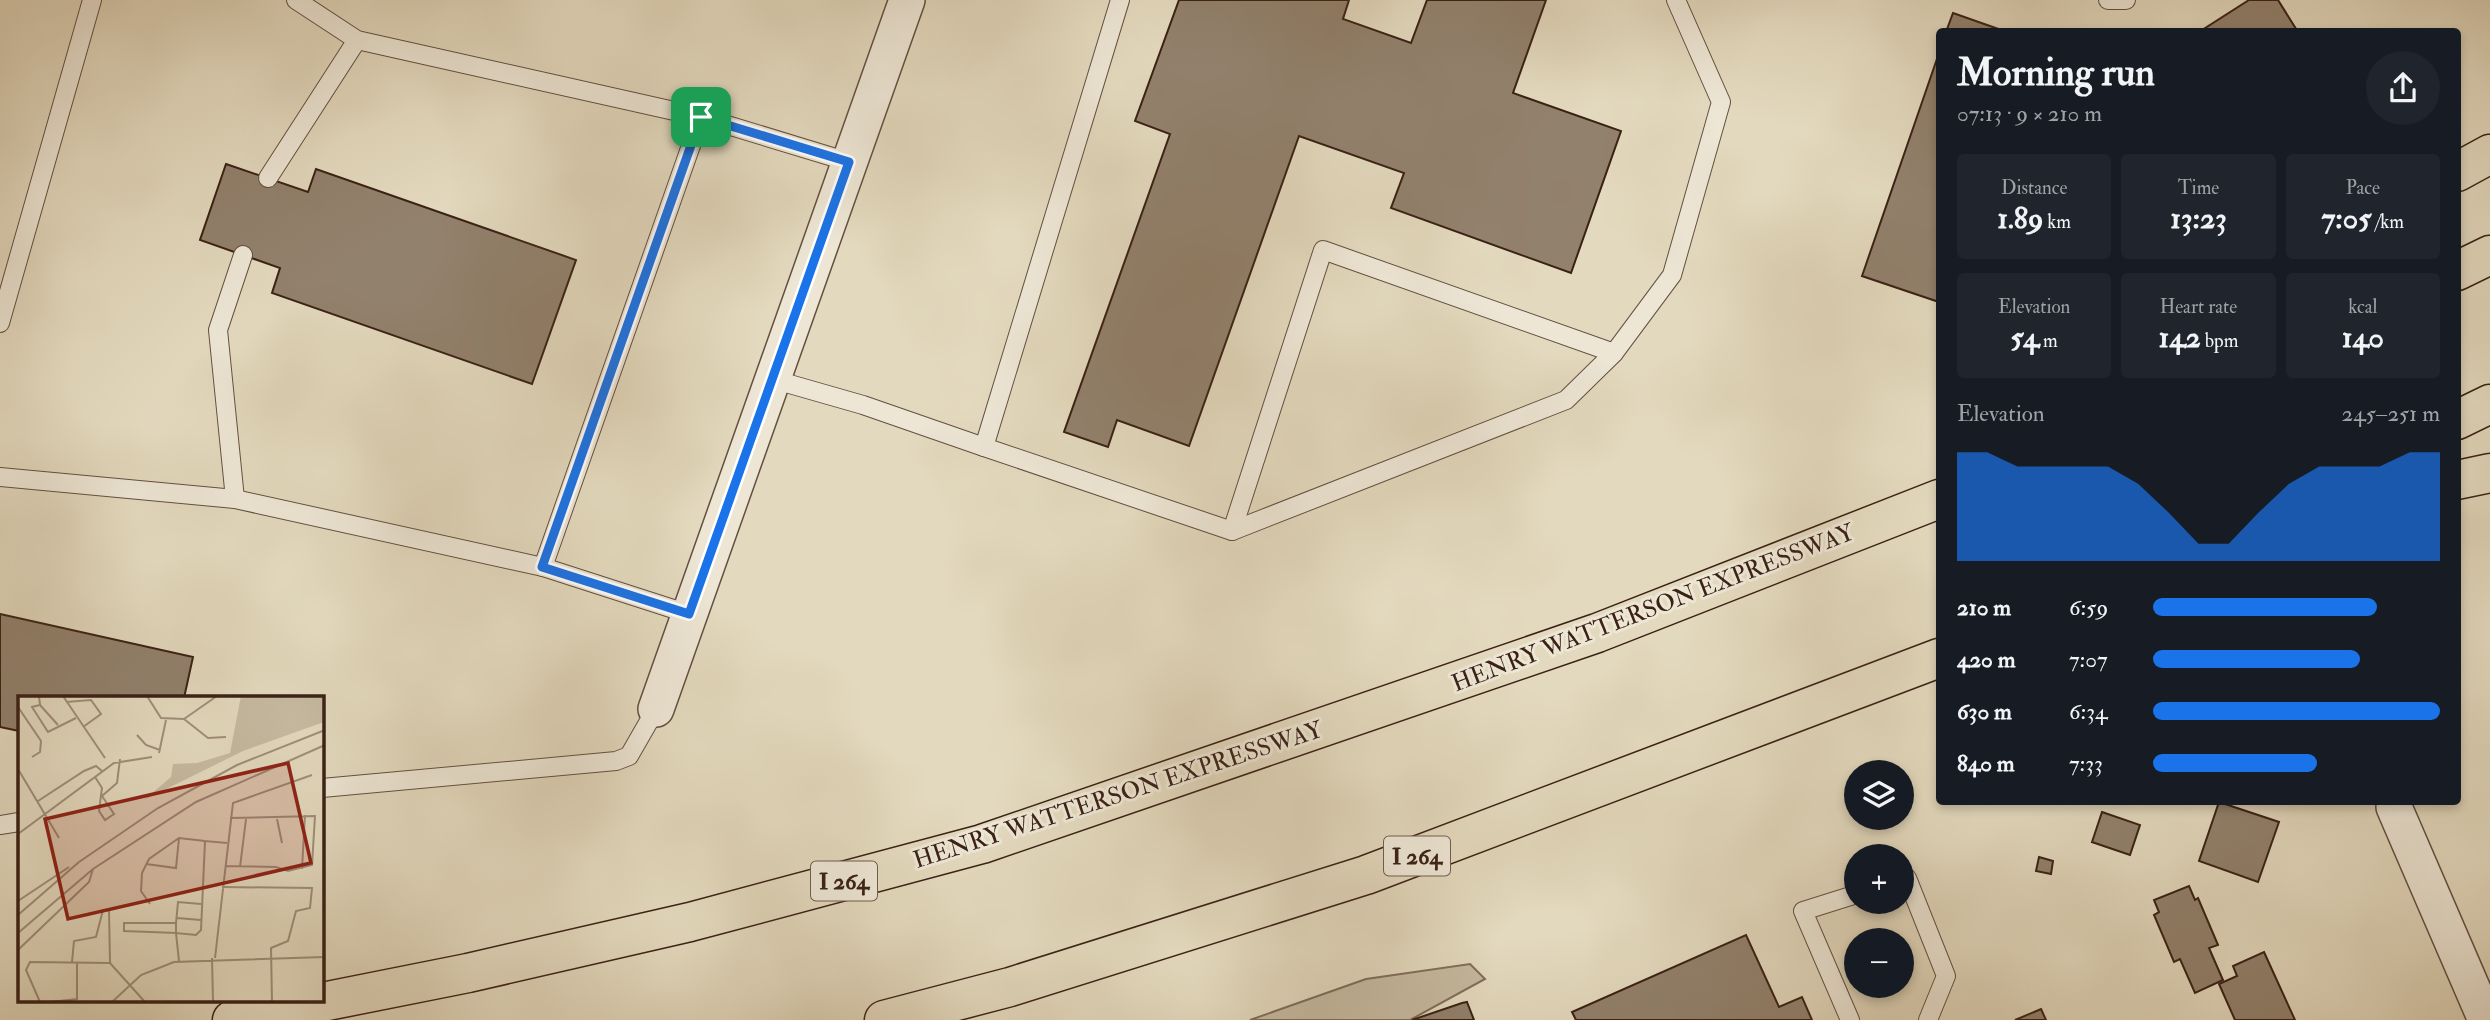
<!DOCTYPE html>
<meta charset="utf-8">
<style>
:root{--surface:#171b24;--page:#20242c;--text:#f1f3f6;--muted:#9ea1a6;--accent:#1a73e8}
body{margin:0;font-family:"IM FELL Double Pica",serif;background:var(--page);color:var(--text);height:100vh;display:flex;flex-direction:column;font-size:26px;white-space:nowrap}
*{box-sizing:border-box;margin:0}
p{font-size:23px;color:var(--muted)}
.icon{flex:none;width:38px;height:38px;fill:none;stroke:currentColor;stroke-width:2;stroke-linecap:round;stroke-linejoin:round}
.map{position:relative;flex:1;overflow:hidden}
.panel{position:absolute;left:1936px;top:28px;width:525px;height:777px;display:flex;flex-direction:column;background:var(--surface);border-radius:7px;box-shadow:0 4px 10px #0003}
.panel>*{flex:none}
.controls{position:absolute;left:1844px;top:760px;display:grid;gap:14px}
.controls a{display:grid;place-items:center;width:70px;height:70px;border-radius:50%;background:var(--surface);box-shadow:0 4px 10px #0003;font-size:35px}
.pin{position:absolute;display:grid;place-items:center;width:60px;height:60px;color:#fff;margin:-30px;border-radius:14px;box-shadow:0 4px 10px #0006}
.round{display:grid;place-items:center;flex:none;width:74px;height:74px;border-radius:37px;background:var(--page)}
.overview{display:flex;align-items:center;justify-content:space-between;height:119px;padding:0 21px}
h1{font-size:38px;font-weight:700;line-height:52px}
.figures{display:grid;grid-template-columns:repeat(3,1fr);gap:10px;height:119px;padding:7px 21px}
.figures div{display:grid;align-content:center;border-radius:7px;background:var(--page);text-align:center}
.figures b{font-size:30px;font-weight:700}
.figures small{font-size:19px;font-weight:400}
.figures p{font-size:19px}
.chart{height:196px;padding:14px 21px}
.chart p{display:flex;justify-content:space-between}
.chart svg{width:100%;height:126px;margin-top:7px;fill:var(--accent);opacity:.7}
ul{padding:0 21px;list-style:none;font-size:23px}
li{display:grid;grid-template-columns:112px 84px 1fr;align-items:center;height:52px}
li i{height:18px;border-radius:9px;background:var(--accent)}
.map>svg:first-child{display:block}
</style>
<div class="map">
<svg width="2490" height="1020" viewBox="0 0 2490 1020">
<rect width="100%" height="100%" fill="#e3d9be"/>
<filter id="stains"><feTurbulence type="fractalNoise" baseFrequency=".00286" numOctaves="4"/><feColorMatrix values="0 0 0 0 .2 0 0 0 0 .09 0 0 0 0 .02 0 0 0 .5 -.17"/></filter>
<radialGradient id="worn" r=".72"><stop offset=".6" stop-color="#630" stop-opacity="0"/><stop offset="1" stop-color="#630" stop-opacity=".3"/></radialGradient>
<polygon fill="#c6baa1" stroke="#806e5c" stroke-width="2" points="1470,964 1485,979 1410,1020 1250,1020 1366,979"/>
<g fill="#92816d" stroke="#3a2116" stroke-width="2">
<polygon points="1179,0 1349,0 1343,19 1411,43 1427,0 1546,0 1513,93 1621,131 1571,273 1391,208 1404,173 1299,136 1189,446 1117,420 1108,447 1064,432 1170,134 1135,121"/>
<polygon points="2249,0 2278,0 2298,32 2199,32"/>
<polygon points="1953,13 2007,32 1946,32"/>
<polygon points="1939,53 1939,302 1862,276"/>
<polygon points="226,164 308,192 316,169 576,260 532,384 272,293 280,268 200,240"/>
<polygon points="0,614 193,657 184,698 19,698 19,731 0,727"/>
<polygon points="2219,802 2279,822 2258,882 2199,861"/>
<polygon points="2102,812 2140,825 2130,855 2092,842"/>
<polygon points="2039,857 2053,861 2051,874 2036,871"/>
<polygon points="2189,886 2195,900 2198,898 2218,945 2209,948 2223,980 2195,993 2180,959 2174,962 2154,915 2159,912 2154,900"/>
<polygon points="1746,935 1779,1007 1802,997 1812,1020 1576,1020 1572,1012"/>
<polygon points="2264,952 2274,974 2295,1020 2235,1020 2219,984 2237,976 2233,966"/>
<polygon points="1467,1002 1474,1020 1412,1020 1462,1003"/>
<polygon points="2041,1009 2046,1020 2015,1020"/>
</g>
<g fill="none" stroke-linecap="round" stroke-linejoin="round">
<g stroke="#644f40" stroke-width="20">
<g id="lane">
<polyline points="296,0 357,40 701,117 849,162"/>
<polyline points="2108,0 2126,0"/>
<polyline points="268,178 357,40"/>
<polyline points="0,323 92,0"/>
<polyline points="772,379 863,405 984,447 1120,0"/>
<polyline points="984,447 1232,531 1566,400 1614,353 1672,275 1721,102 1676,0"/>
<polyline points="0,477 235,499 543,567 689,614"/>
<polyline points="235,499 218,330 243,255"/>
<polyline points="1232,531 1323,250 1614,353"/>
<polyline points="543,567 701,117"/>
<polyline points="322,788 616,761 629,756 656,709"/>
<polyline points="0,825 19,822"/>
<polyline points="1902,879 1907,878 1946,976 1928,1020"/>
<polyline points="1850,1020 1803,911 1857,894"/>
</g>
</g>
<g stroke="#644f40" stroke-width="38">
<g id="street">
<polyline points="656,709 907,0"/>
<polyline points="2394,807 2486,1020"/>
</g>
</g>
<g stroke="#3a2116" stroke-width="41">
<g id="highway">
<polyline points="2457,172 2490,154"/>
<polyline points="2457,271 2490,255"/>
<polyline points="2457,420 2490,404"/>
<polyline points="2457,480 2490,473"/>
<polyline points="232,1020 468,973 690,922 982,844 1597,633 1939,499"/>
<polyline points="884,1020 1010,987 1366,875 1939,658"/>
</g>
</g>
<use href="#lane" stroke="#ede6d5" stroke-width="18"/>
<use href="#street" stroke="#ede6d5" stroke-width="35"/>
<use href="#highway" stroke="#e3d9be" stroke-width="38"/>
</g>
<g fill="none" stroke-linecap="round" stroke-linejoin="round">
<g stroke="#fff" stroke-width="14">
<polygon id="route" points="701,117 849,162 689,614 542,567"/>
</g>
<use href="#route" stroke="#1a73e8" stroke-width="9"/>
</g>
<g text-anchor="middle" dominant-baseline="central" stroke-width="6" stroke-linejoin="round" paint-order="stroke">
<g fill="#ede6d5" stroke="#705c4f" stroke-width="2">
<rect x="1384" y="836.5" width="66" height="39" rx="5"/>
<rect x="811" y="861.5" width="66" height="39" rx="5"/>
</g>
<g font-size="23" font-weight="bold" fill="#3a2116">
<text x="1417" y="856">I 264</text>
<text x="844" y="881">I 264</text>
</g>
<g font-size="24" fill="#3a2116" stroke="#ede6d5">
<text transform="translate(1653 608) rotate(-21)">HENRY WATTERSON EXPRESSWAY</text>
<text transform="translate(1118 795) rotate(-18)">HENRY WATTERSON EXPRESSWAY</text>
</g>
</g>
<g transform="translate(18 696)">
<rect width="306" height="306" fill="#e3d9be"/>
<path d="M223,0h83v26l-81,29 -99,49 27,-23 2,-13 24,-1 33,-10z" fill="#c6baa1"/>
<path fill="none" stroke="#9f8f7b" stroke-width="2" d="M21,0l1,9 -8,2 16,25 28,-14M45,0l42,62M129,0l14,22 23,1M48,6l25,-2 10,14 -18,13M22,9l18,20M0,11l23,34 -1,11 -8,5M166,23l24,19 18,-1M166,23l33,-23M119,39l9,10 14,5M141,57l7,-33M0,73l41,69M77,81l7,11 -3,23 6,9 9,-6 -12,-18 15,-13 3,-24M20,105l46,-30 12,-5 6,5M259,123l5,24M0,138l96,-71 38,-6M128,168l30,4 3,-30M207,170l51,1 12,4 24,-6 3,-49 -85,2M222,171l6,-48M284,173l3,-54M204,191l90,1 -2,20 -14,3 -8,30 -17,7 1,54M0,205l51,-34M132,208l-9,-13 1,-18 7,-14 30,-21 26,3M0,219l61,-53 79,-54 79,-43 88,-35M159,222l24,2M158,227v10l-52,-2v-8h52l2,-21 23,2M0,237l75,-64 103,-67 129,-57M0,254l71,-68 4,-13M194,262l1,44M197,262l18,-155 79,-28M161,265l-3,-28 20,2 5,-5 4,-89 22,2M54,266l2,-21 22,-4 7,-27h6l1,53M22,306l-14,-32 4,-8 80,1 35,39M32,306l27,-3v-37M94,306l29,-27 33,-13 151,-5"/>
<path fill="#8f2418" fill-opacity="0.15" stroke="#8f2418" stroke-width="3.5" d="M270,67l23,100 -243,56 -23,-100z"/>
<rect width="306" height="306" fill="none" stroke="#3a2116" stroke-width="3.5"/>
</g>
<rect width="100%" height="100%" filter="url(#stains)"/>
<rect width="100%" height="100%" fill="url(#worn)"/>
</svg>
<div class="controls">
<a><svg class="icon" aria-label="layers" viewBox="0 0 24 24"><path d="M12 4l9 5-9 5-9-5zM3 14l9 5 9-5"/></svg></a>
<a>+</a>
<a>−</a>
</div>
<div class="pin" style="left:701px;top:117px;background:#1e9e55"><svg class="icon" aria-label="arrive" viewBox="0 0 24 24"><path d="M6 21V4h12l-3 4 3 4H6"/></svg></div>
<section class="panel">
<div class="overview"><div><h1>Morning run</h1><p>07:13 · 9 × 210 m</p></div><a class="round"><svg class="icon" aria-label="share" viewBox="0 0 24 24"><path d="M12 15V3M7 8l5-5 5 5M5 13v7h14v-7"/></svg></a></div>
<div class="figures">
<div><p>Distance</p><b>1.89<small> km</small></b></div>
<div><p>Time</p><b>13:23</b></div>
<div><p>Pace</p><b>7:05<small> /km</small></b></div>
</div>
<div class="figures">
<div><p>Elevation</p><b>54<small> m</small></b></div>
<div><p>Heart rate</p><b>142<small> bpm</small></b></div>
<div><p>kcal</p><b>140</b></div>
</div>
<div class="chart"><p><span>Elevation</span>245–251 m</p>
<svg viewBox="0 0 160 44" preserveAspectRatio="none"><path d="M0 44V6L10 6L20 11L30 11L40 11L50 11L60 17L70 27L80 38L90 38L100 27L110 17L120 11L130 11L140 11L150 6L160 6V44z"/></svg>
</div>
<ul>
<li><b>210 m</b>6:59<i style="width:78%"></i></li>
<li><b>420 m</b>7:07<i style="width:72%"></i></li>
<li><b>630 m</b>6:34<i style="width:100%"></i></li>
<li><b>840 m</b>7:33<i style="width:57%"></i></li>
</ul>
</section>
</div>
